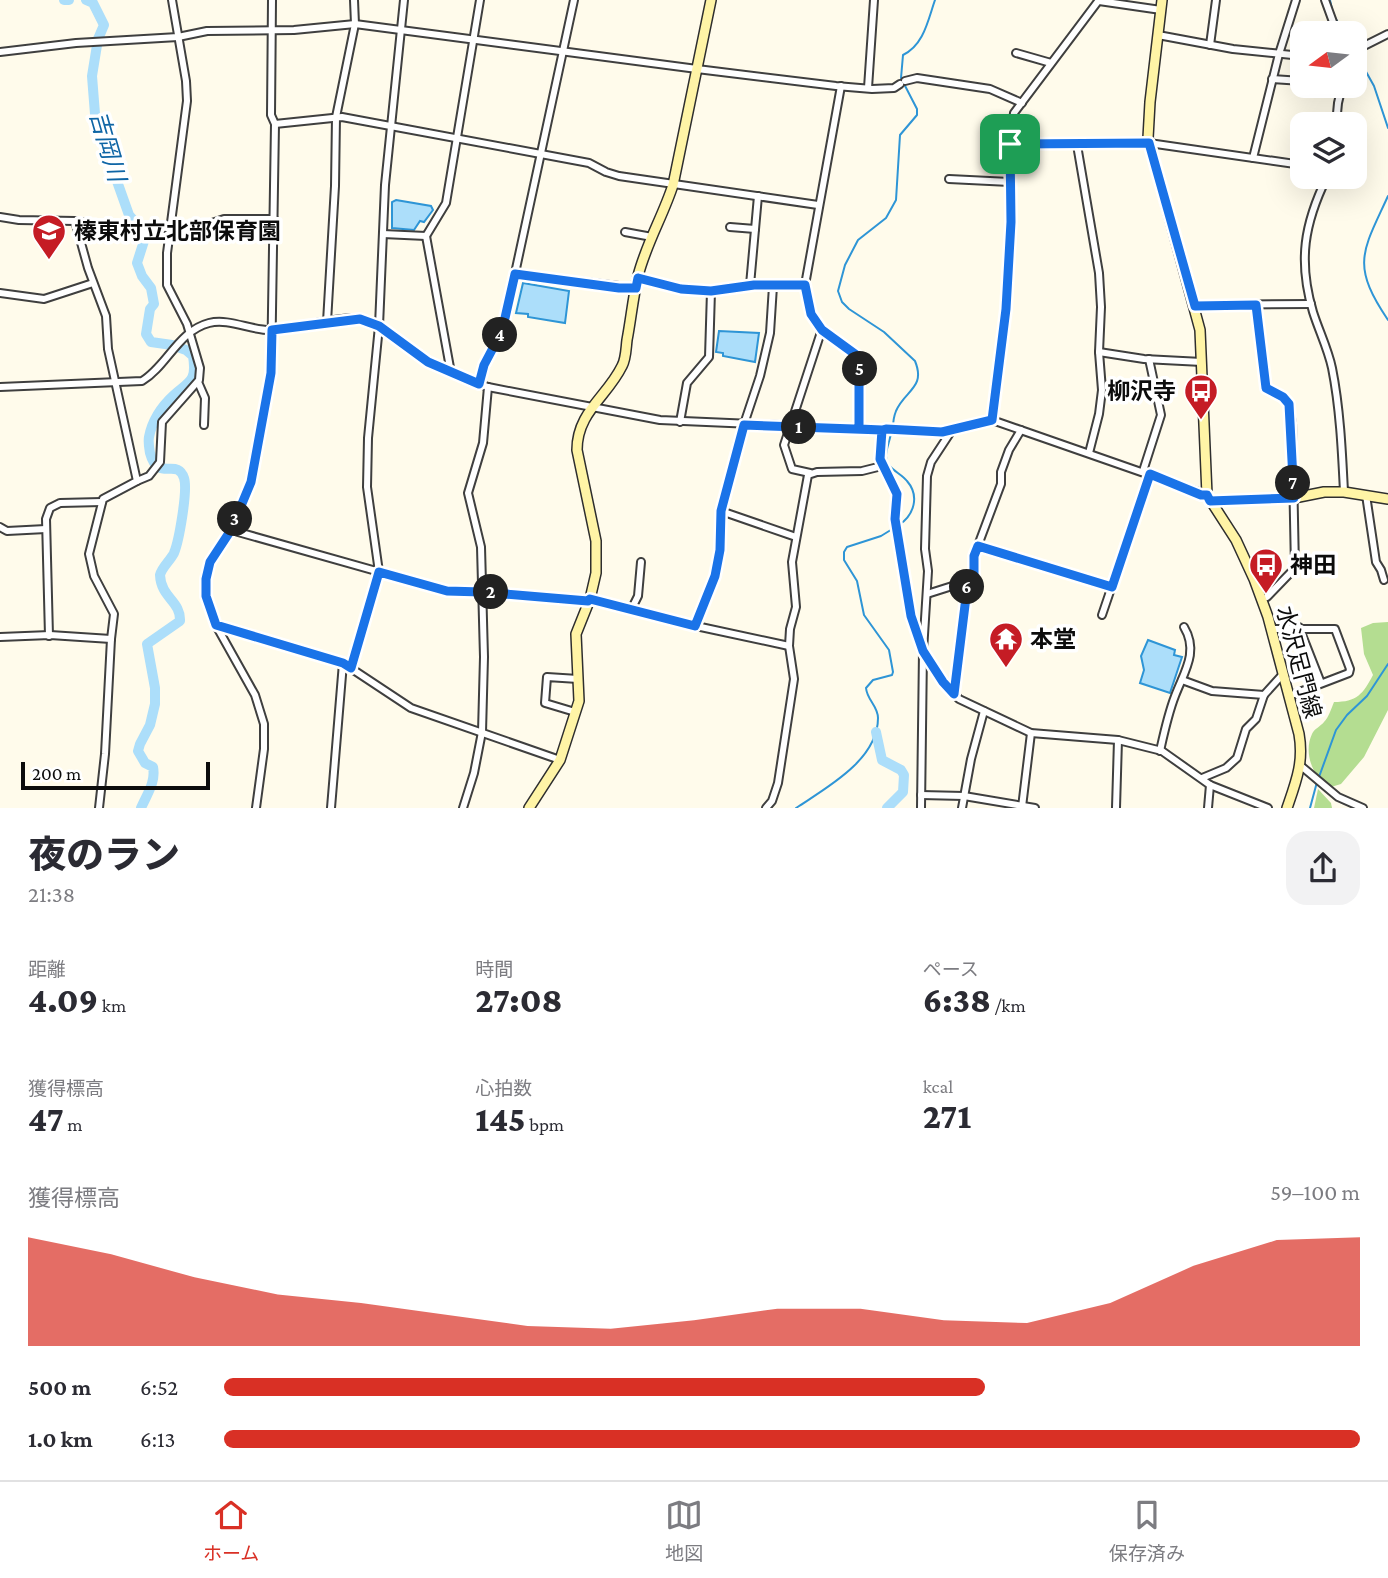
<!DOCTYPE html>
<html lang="ja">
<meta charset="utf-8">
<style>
:root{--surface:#fff;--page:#f2f2f3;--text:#2b2b33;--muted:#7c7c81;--line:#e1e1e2;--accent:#d93025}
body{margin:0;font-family:"Crimson Pro","Noto Sans JP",serif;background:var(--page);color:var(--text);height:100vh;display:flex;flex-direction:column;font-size:26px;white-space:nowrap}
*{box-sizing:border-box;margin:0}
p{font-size:23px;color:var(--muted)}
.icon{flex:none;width:38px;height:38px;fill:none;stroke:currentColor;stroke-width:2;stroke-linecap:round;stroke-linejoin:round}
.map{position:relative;height:808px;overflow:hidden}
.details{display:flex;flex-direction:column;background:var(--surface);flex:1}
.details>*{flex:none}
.needle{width:46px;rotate:255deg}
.tools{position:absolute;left:1290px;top:21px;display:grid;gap:14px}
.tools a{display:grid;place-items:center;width:77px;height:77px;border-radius:14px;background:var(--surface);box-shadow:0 7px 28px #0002;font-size:35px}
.scale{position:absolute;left:21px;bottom:18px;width:189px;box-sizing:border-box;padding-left:7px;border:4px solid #0c0c0c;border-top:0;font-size:19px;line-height:24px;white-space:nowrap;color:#0c0c0c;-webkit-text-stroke:5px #fff;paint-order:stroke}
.pin{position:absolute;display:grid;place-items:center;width:60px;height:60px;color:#fff;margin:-30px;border-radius:14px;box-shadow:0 4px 10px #0006}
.km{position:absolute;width:35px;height:35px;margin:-18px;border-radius:50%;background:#222;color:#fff;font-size:19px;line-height:35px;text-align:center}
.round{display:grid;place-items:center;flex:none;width:74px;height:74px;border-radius:21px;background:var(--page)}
.overview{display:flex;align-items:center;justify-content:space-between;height:119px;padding:0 28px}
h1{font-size:38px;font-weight:800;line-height:52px}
.stats{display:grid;grid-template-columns:repeat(3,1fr);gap:10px;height:119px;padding:7px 28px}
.stats div{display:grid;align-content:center}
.stats b{font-size:35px;font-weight:800}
.stats small{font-size:19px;font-weight:400}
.stats p{font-size:19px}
.chart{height:196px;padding:14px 28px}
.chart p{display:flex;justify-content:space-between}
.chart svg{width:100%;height:126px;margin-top:7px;fill:var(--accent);opacity:.7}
ul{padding:0 28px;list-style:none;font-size:23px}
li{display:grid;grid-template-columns:112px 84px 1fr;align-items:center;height:52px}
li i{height:18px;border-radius:9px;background:var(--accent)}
.menu{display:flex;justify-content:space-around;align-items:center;height:98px;border-top:2px solid var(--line);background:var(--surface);font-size:19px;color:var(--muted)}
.menu a{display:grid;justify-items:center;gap:4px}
.menu .active{color:var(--accent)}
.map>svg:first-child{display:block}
</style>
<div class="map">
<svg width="1388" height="808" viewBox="0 0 1388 808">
<rect width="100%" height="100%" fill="#fffbeb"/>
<g fill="#b4dd91">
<path d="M1388,622v88l-24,47 -23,27 -10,3c-18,-8 -28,-34 -19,-53 2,-5 9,-8 12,-12 5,-5 7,-13 10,-20 23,0 29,-8 39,-27l-9,-21 -3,-26 12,-5z"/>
<polygon points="1318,789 1331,803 1332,808 1314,808"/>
</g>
<g fill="#acdefa" stroke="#2e95d6" stroke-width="2">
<polygon points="396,200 431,206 433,210 424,222 420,221 414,230 392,228 392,202"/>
<polygon points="523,283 569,291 565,323 528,317 528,314 516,313"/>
<polygon points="719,331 759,333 755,362 723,356 723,353 716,352"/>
<polygon points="1148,640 1175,650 1174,655 1182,657 1170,693 1140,683 1144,670 1141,656"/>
</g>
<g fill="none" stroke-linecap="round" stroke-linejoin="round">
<g stroke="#2e95d6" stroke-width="2">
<polyline points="1330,0 1333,14 1344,33"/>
<polyline points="1355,52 1374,86 1388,128"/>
<path d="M1388,196c-25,55 -38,68 0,124"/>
<path d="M893,428c0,-6 1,-12 3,-17 9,-21 30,-23 19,-50l-31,-29 -35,-23 -7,-7 -4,-11 7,-26 13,-25 28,-22 10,-18 4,-65 17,-20v-6l-16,-31 2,-23c21,-10 25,-35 32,-55"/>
<path d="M891,433c-1,7 -5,16 -5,23 0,13 14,16 21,25 13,15 7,34 -8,44"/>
<polyline points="1319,777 1336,730 1347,715 1367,696 1388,664"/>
<path d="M796,808c30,-20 82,-48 82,-90 0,-12 -11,-18 -12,-30l7,-8 19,-5 1,-3 -4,-22 -25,-35 -7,-34 -13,-21v-8l3,-5 34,-11 13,-8"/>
<polyline points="1310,808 1317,782"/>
</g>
<g stroke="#acdefa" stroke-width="10">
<polyline points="64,0 69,0"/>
<path d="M86,0l7,3 11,22 -6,14 -6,37 3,38 7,25 27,76 12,14 3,12 -7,22 5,13 9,12 3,16 -4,5 -4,25 5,8 21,3 14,5 7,6c4,25 -3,25 -19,39 -12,11 -22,26 -25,42 -1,5 0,10 1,16 8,30 27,4 34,25 4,12 -5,63 -10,75 -4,8 -12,14 -14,22 1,23 21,26 20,46l-33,23 8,44v16l-5,21 -10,19 -2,7 7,12 8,4c3,15 -6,27 -12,41"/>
<polyline points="876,732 882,760 901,770 904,775 903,792 887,808"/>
</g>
<g stroke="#3f3f3f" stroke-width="10">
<g id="street">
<polyline points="1325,0 1337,33"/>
<polyline points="1099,1 1161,10"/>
<polyline points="1158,35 1233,49 1302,56"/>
<polyline points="1210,45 1216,0"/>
<polyline points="1354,51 1388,34"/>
<polyline points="0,52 76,43 178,37 207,31 294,30 355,24 697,69 836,86 872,89 894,88 900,84"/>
<polyline points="1016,53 1051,63"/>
<polyline points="1272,79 1302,81"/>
<polyline points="905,81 917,78 990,89 1022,103"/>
<polyline points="841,86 805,285 811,315 822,329 859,357 859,429"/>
<polyline points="868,88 874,0"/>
<polyline points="275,124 342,117 589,163 606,172 619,176 818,205"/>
<polyline points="1336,124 1338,103 1342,86"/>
<polyline points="1010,144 1149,143 1302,165"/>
<polyline points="1077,145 1099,273 1101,307 1099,352 1102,390 1099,414 1089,453"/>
<polyline points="1253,158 1279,54 1296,0"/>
<path d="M1327,177c-23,47 -29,84 -14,135 6,19 15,37 19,56 8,40 10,83 12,124"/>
<polyline points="949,179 1010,182"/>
<polyline points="0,217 19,220 75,221 169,237 224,219 274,219"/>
<polyline points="75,221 88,268 106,316 108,349 137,481 103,499 89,554 94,576 114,614 111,639 105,754 99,808"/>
<polyline points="730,227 755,229"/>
<polyline points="625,232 652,237"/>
<polyline points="383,234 426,236 446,203 480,0"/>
<polyline points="426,236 451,373"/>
<polyline points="515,274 636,288"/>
<polyline points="637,278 681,289 711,291 754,285 805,285"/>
<polyline points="750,285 758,196"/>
<polyline points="0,293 44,299 93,283"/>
<polyline points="1195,305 1311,304"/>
<polyline points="1256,305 1266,388 1287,401 1292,422 1295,568 1267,597"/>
<polyline points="327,322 335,186 336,117 355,24 354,0"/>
<polyline points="1099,352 1144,359 1202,362"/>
<polyline points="198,382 205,398 204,425"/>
<path d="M479,384c6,-25 21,-44 27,-69l68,-315"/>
<path d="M0,387l142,-6c25,-15 36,-50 67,-58 21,-5 42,8 63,7 25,-1 68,-15 90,-11 26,6 45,30 67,43 19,11 39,18 59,25l172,33 282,12 50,-12 215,75"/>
<polyline points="992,420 1006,309 1011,222 1010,144 1014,113 1099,0"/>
<polyline points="680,422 687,383 709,357 711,291"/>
<polyline points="882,430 880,459 897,494 895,519 911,616 923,651 943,682 959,699 1031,733 1118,740 1162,751 1210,785 1268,808"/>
<polyline points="1143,471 1161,415 1149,359"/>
<polyline points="810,473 792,469 784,445 822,329"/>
<polyline points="137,481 149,476 160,462 162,422 199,380 200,368 187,324 167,285 167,253 187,101 186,81 172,0"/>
<polyline points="1366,495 1376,562 1381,570 1384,580"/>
<polyline points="721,511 796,537"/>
<polyline points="0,527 7,531 46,529"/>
<polyline points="231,530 447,591 482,592 588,601"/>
<polyline points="978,546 1112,588"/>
<polyline points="927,594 968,581"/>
<polyline points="590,599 696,626 789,646"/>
<polyline points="631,610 638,596 641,562"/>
<polyline points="1102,615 1150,474"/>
<polyline points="216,625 343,663 411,708 560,760"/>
<polyline points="696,626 715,576 720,550 721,511 738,442 760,376 770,333 773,286"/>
<polyline points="1299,627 1321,683"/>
<polyline points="1271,629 1335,629 1350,669 1349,673 1289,696"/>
<polyline points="49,636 46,519 50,508 60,503 102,502"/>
<polyline points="0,637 50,635 111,639"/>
<polyline points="351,668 379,572 367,487 368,438 379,326 385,185 404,0"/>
<polyline points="1182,680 1212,691 1264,695"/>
<polyline points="954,694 968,581 974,579 974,556 1001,484 1001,472 1009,450 1021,430"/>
<polyline points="575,712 545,703 547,677 578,679"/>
<path d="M1160,751c4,-18 8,-37 15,-55 9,-24 24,-44 9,-69"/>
<polyline points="1301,766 1338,797 1363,808"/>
<polyline points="1202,778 1226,768 1237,758 1246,729 1256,719 1264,695 1283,674"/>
<polyline points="921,795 964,796 1035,808"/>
<polyline points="1022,807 1031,733"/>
<polyline points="256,808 264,749 264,724 255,695 213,620 207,596 206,579 210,562 231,530 251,482 271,373 275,124 271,115 272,0"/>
<polyline points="331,808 343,663"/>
<polyline points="463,808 474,773 482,732 484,657 481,547 468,493 483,443 488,387"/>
<polyline points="766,808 772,801 778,783 794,679 789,646 790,629 796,607 792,562 808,475 817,472 862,471 882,466"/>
<polyline points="921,808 923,651 928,571 925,549 927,476 931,462 952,430"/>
<polyline points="962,808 971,759 984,711"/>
<polyline points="1116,808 1118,740"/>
<polyline points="1208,808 1210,785"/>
</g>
</g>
<g stroke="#2e2e2e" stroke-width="12">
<g id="secondary">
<path d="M1162,0l-12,102 -2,36 52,192 7,165 29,45 18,39 14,38 31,117c5,28 -3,48 -12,74"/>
<polyline points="1210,501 1294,498 1324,492 1344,492 1388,499"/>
<path d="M529,808l31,-48 19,-59 -3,-67 14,-35 6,-26v-32l-19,-91c0,-38 30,-53 45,-84 4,-7 4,-18 5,-26 4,-21 6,-43 11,-64 8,-32 25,-60 35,-91l38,-185"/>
</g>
</g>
<use href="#street" stroke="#fff" stroke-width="6"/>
<use href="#secondary" stroke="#fff4a6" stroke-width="9"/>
</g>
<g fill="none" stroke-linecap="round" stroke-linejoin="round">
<g stroke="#fff" stroke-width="14">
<polyline id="route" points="1010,144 1011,222 1006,309 992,420 942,432 886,429 882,430 744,425 721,511 720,550 715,576 695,626 590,599 588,601 482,592 447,591 379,572 351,668 343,663 216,625 206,596 206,579 210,562 231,530 251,482 271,373 272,330 360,319 379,326 428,362 479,384 484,365 502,331 515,274 619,288 636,288 638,278 681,289 711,291 754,285 805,285 811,314 822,330 859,357 859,429 882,430 880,459 897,494 895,519 911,616 923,651 943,682 954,694 968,581 974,579 974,556 978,546 1112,587 1150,474 1201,495 1207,495 1210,501 1294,498 1289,404 1283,397 1266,388 1256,305 1195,306 1149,143 1010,144"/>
</g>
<use href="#route" stroke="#1a73e8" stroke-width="9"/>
</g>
<defs>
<g id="school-pin" transform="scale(1.75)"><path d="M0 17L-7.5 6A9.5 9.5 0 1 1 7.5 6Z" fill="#c51c25" stroke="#fff"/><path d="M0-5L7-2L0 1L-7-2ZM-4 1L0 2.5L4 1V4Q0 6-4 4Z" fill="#fff"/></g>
<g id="bus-pin" transform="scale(1.75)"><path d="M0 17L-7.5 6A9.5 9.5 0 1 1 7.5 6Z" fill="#c51c25" stroke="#fff"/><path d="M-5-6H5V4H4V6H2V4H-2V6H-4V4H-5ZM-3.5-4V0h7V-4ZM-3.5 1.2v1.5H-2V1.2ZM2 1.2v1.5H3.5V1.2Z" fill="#fff"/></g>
<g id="temple-pin" transform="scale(1.75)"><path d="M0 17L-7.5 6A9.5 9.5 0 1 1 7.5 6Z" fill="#c51c25" stroke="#fff"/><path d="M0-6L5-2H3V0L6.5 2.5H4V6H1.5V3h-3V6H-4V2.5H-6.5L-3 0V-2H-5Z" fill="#fff"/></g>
</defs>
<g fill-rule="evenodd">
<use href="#school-pin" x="49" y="231"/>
<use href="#bus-pin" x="1201" y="391"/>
<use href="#bus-pin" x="1266" y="565"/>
<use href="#temple-pin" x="1006" y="639"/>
</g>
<g text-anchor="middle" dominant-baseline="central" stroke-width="7" stroke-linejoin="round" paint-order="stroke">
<g font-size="23" font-weight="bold" fill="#0c0c0c" stroke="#fff" text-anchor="start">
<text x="74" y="231">榛東村立北部保育園</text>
<text x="1176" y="391" text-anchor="end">柳沢寺</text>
<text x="1290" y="565">神田</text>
<text x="1030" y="639">本堂</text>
</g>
<g font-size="23" fill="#0c0c0c" stroke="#fff">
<text transform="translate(1299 662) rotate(75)">水沢足門線</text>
</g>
<g font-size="24" font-style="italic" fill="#0e65a5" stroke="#fff">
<text transform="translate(108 146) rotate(74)">吉岡川</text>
</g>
</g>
</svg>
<div class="tools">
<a><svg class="needle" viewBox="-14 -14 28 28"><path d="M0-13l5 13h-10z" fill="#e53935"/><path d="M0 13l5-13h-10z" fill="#7c7c81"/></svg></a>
<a><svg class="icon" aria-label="layers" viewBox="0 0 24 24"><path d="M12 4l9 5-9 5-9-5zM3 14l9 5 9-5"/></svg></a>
</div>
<div class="scale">200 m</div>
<div class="pin" style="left:1010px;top:144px;background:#1e9e55"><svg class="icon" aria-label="arrive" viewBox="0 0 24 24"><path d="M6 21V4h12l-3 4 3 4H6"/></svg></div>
<b class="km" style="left:799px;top:427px">1</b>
<b class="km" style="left:491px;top:592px">2</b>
<b class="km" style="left:235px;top:519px">3</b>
<b class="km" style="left:500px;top:335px">4</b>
<b class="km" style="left:860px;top:369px">5</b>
<b class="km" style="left:967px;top:587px">6</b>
<b class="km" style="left:1293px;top:483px">7</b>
</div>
<section class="details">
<div class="overview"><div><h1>夜のラン</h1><p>21:38</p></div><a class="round"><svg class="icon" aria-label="share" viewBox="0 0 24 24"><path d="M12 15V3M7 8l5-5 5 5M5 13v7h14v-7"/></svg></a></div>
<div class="stats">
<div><p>距離</p><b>4.09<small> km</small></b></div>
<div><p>時間</p><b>27:08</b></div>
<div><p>ペース</p><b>6:38<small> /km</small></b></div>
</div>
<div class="stats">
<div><p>獲得標高</p><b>47<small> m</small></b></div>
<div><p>心拍数</p><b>145<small> bpm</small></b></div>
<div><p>kcal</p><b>271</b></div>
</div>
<div class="chart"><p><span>獲得標高</span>59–100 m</p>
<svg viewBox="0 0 160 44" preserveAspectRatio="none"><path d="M0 44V6L10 12L20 20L30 26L40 29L50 33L60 37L70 38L80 35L90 31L100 31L110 35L120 36L130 29L140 16L150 7L160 6V44z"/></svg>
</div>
<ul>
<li><b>500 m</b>6:52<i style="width:67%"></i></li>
<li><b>1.0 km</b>6:13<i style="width:100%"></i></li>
</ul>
</section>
<nav class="menu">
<a class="active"><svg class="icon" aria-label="home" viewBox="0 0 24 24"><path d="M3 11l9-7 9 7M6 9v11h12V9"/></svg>ホーム</a>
<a><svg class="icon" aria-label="map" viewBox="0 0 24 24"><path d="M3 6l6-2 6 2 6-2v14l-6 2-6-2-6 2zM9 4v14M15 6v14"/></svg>地図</a>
<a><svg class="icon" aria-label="saved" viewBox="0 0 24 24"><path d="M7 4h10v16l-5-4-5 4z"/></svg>保存済み</a>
</nav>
